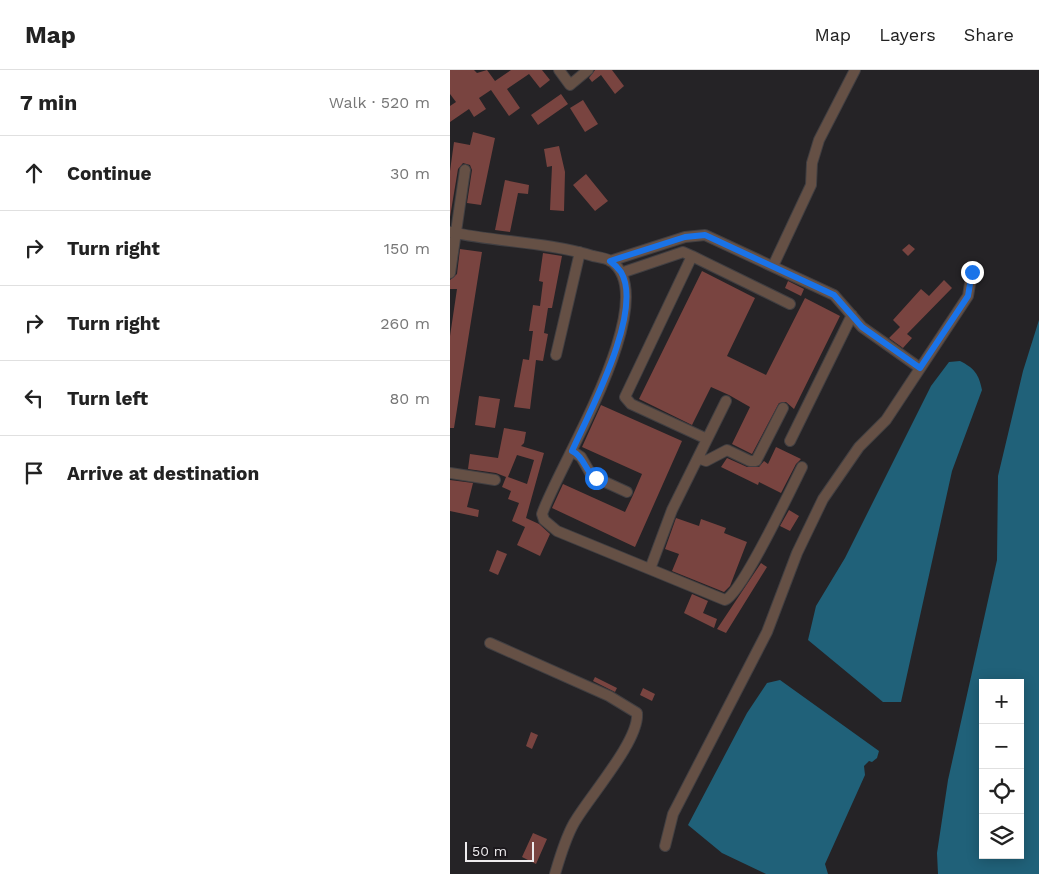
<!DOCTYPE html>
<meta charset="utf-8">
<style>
:root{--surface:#fff;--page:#f2f2f2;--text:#222;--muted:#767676;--line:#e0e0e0}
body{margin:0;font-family:"Work Sans",sans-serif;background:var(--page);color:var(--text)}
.controls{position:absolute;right:15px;bottom:15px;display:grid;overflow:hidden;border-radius:0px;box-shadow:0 2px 12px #0003}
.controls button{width:45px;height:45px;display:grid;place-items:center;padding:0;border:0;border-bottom:1px solid var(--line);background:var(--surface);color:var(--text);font:25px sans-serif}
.scale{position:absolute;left:15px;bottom:12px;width:69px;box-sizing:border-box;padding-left:5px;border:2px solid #eeecee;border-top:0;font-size:14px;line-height:18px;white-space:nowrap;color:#eeecee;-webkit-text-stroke:4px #1c191d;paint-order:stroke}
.stop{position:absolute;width:15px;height:15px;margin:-11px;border:4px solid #1a73e8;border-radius:50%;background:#fff}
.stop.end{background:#1a73e8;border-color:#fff;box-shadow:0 1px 5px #0008}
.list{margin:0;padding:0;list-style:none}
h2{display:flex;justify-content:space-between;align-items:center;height:65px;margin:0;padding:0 20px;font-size:21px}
h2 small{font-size:16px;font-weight:400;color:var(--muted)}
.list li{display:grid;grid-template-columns:32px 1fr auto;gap:15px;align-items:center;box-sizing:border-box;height:75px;padding:0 20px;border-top:1px solid var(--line)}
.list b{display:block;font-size:19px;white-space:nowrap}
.list em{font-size:16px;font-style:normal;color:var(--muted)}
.icon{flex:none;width:28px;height:28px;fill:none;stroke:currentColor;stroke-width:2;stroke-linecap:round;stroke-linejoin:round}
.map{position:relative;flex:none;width:589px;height:804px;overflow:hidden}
header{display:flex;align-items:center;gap:30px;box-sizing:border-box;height:70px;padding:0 25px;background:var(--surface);border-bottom:1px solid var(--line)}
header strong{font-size:24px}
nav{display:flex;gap:28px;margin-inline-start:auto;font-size:18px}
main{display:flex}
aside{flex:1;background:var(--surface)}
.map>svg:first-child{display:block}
.water{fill:#206179;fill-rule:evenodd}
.building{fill:#794440;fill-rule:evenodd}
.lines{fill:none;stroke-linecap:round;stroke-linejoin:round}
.minor-casing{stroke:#413f42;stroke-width:12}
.minor{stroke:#655045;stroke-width:10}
.route{stroke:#1a73e8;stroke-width:6}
</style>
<header>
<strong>Map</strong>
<nav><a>Map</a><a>Layers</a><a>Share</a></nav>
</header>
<main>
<aside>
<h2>7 min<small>Walk · 520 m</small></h2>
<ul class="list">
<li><svg class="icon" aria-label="ahead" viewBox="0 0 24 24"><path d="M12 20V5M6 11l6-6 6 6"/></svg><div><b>Continue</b></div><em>30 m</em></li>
<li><svg class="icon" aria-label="right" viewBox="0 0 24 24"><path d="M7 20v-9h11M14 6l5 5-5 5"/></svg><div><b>Turn right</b></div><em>150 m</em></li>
<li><svg class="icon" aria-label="right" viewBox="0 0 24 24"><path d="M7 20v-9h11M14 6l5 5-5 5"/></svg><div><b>Turn right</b></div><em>260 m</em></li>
<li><svg class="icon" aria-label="left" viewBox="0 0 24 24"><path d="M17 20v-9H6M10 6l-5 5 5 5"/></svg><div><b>Turn left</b></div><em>80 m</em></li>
<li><svg class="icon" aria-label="arrive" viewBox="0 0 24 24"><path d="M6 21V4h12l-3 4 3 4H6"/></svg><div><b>Arrive at destination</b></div></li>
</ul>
</aside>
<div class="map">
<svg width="589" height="804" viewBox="0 0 589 804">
<rect width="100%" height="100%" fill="#252326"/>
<path class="water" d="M589,250v554h-101l-1,-21 11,-73 49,-220 1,-84 25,-105zM533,613h37v172h-37z
M510,291c14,7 19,13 22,29l-30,81 -51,231h-18l-75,-62 8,-34 29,-48 86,-172 18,-24z
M330,610l99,71 -2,7 -5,4 -3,-1 -5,5 1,9 -40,89 3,10h-62l-44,-21 -34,-28 59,-112 20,-30z"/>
<path class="building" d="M0,0h24l3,3 10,-3 8,11 16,-11h31l8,10 -10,8 -11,-14 -22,15 13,19 -11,8 -18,-26 -12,8 7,11 -12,8 -5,-8 -19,13v-16l6,-4 -6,-8z
M145,0h17l12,16 -9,8 -14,-19 -9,7 -3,-4z
M111,24l7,10 -30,21 -7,-10z
M133,30l15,24 -13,8 -15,-24z
M23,62l22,6 -14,67 -14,-2 5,-33 -2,-5 -7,-2 -5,6 -8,48v-46l4,-29 16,3z
M109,76l6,26 -1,39 -14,-1 2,-44 -5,1 -3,-18z
M136,104l22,27 -13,10 -22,-26z
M55,110l24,5 -1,9 -10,-1 -8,39 -15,-2z
M459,174l6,5 -7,7 -6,-6z
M10,179l22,3 -28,176h-4v-92l7,-47h-7v-9l7,-6z
M93,183l19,3 -10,52h-4l-4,25 4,1 -5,27 -7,-1 -6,49 -16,-2 9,-48 6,1 4,-29h-4l4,-26 7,1 3,-24 -4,-1z
M252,201l53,27 -28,58 39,19 39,-77 35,18 -46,93 -8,-7 -7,1 -27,51 -20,-10 18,-37 -21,-12 -18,-8 -19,38 -53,-26z
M494,210l8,8 -45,46 5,4 -9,10 -14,-10 11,-11 -7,-7 28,-31 8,7z
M338,211l16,8 -3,7 -16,-8z
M29,326l21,3 -5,29 -20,-3z
M151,335l81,36 -47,106 -83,-39 11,-24 62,28 8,-17 9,-21 -60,-27z
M54,358l22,4 -2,11 -3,3 23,7 -18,65 13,6 11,10 -10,22 -23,-11 8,-18 -13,-6 7,-18 -11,-4 3,-8 -9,-4 4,-10 -10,-4 -28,-4 2,-15 28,4zM67,385l17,5 -7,24 -19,-7z
M326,377l25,12 -5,5 -15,29 -22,-11 -1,3 -37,-18 6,-9 20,9h12l5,-6 4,3z
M0,410l23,3 -6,24 12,3 -1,7 -28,-6z
M339,440l10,6 -9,15 -10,-5z
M226,448l23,8 2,-7 25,9 -2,5 23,9 -17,44 -6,6 -52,-21 7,-17 -14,-5z
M47,480l10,4 -9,21 -9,-4z
M311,493l6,4 -41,66 -9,-4z
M242,524l16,7 -5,12 14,6 -3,9 -30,-15z
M145,607l22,11 -2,4 -22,-11z
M193,618l12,6 -3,7 -12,-6z
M81,662l7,3 -6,14 -6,-3z
M83,763l14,6 -11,25 -14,-7z"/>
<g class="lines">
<g class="minor-casing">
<path id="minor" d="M109,0l11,15 18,-15
M0,162c47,10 97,10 143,24 5,1 13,2 18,5 54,38 -54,207 -69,253l2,6 13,11 168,69c17,-7 66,-111 77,-133
M242,186l98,48
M160,191l75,-24 20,-2 129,60 28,32 58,41
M323,196l38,-81 1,-22 7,-23 36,-70
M0,203l15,-103
M171,203l62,-21 9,4 -67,141 6,7 76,35
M106,285l24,-103
M340,371l62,-126
M122,381l9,6 11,19 35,16
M248,388l8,3 21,-11 23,11h6l27,-53
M0,403l45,7
M200,499l22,-59 54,-109
M40,573l119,53 28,17c3,27 -49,85 -63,110 -9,16 -14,34 -19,51
M215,776l8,-32 94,-182 30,-79 26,-54 36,-52 27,-27 82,-124 4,-24"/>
</g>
<use href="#minor" class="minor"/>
</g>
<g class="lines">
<path class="route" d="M146,408c-12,-7 -11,-21 -24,-27 17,-38 72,-140 49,-179 -3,-4 -7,-8 -11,-11l75,-24 20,-2 129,60 28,32 58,41 48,-72 4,-24"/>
</g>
</svg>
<div class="controls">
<button>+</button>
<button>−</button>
<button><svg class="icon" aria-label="locate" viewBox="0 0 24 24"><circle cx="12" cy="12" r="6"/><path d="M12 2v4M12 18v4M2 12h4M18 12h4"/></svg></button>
<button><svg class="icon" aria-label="layers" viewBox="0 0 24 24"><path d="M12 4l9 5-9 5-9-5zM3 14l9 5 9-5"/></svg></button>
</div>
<div class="scale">50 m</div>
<div class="stop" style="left:146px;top:408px"></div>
<div class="stop end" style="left:522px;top:202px"></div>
</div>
</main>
